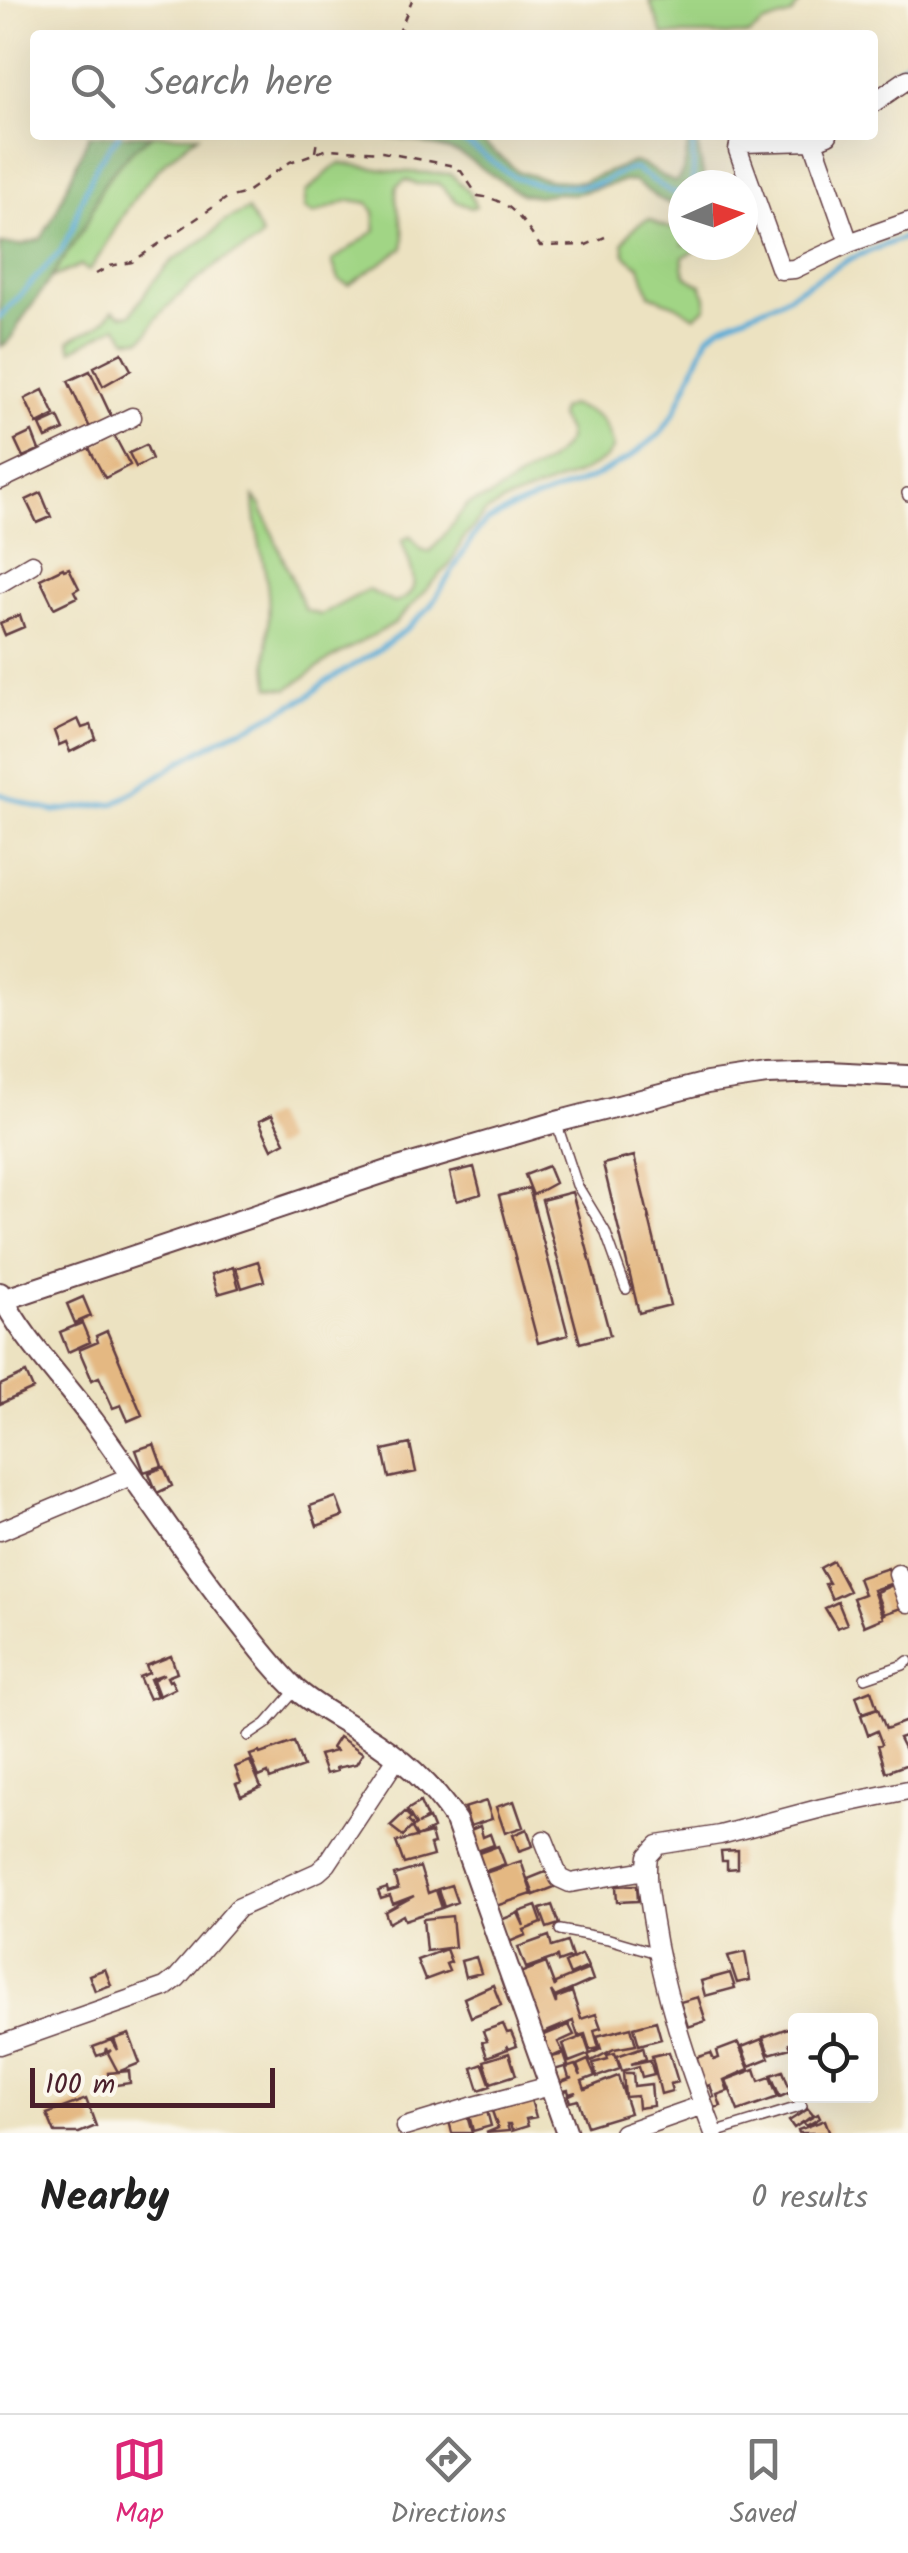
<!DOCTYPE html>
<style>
:root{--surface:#fff;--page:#f2f2f2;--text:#222;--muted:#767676;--line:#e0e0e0;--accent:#db2777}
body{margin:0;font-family:Kalam,sans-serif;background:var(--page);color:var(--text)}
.controls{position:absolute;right:30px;bottom:30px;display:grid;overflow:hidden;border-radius:10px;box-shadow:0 10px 40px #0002}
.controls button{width:90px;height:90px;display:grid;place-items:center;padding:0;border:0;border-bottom:2px solid var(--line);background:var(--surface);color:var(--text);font:50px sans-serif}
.compass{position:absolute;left:668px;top:170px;width:90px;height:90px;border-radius:50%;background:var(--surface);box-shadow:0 10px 40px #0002;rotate:87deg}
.scale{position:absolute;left:30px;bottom:25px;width:245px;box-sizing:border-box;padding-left:10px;border:5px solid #4a1f2b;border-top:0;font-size:28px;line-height:35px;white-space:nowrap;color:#4a1f2b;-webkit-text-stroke:8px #fbf7ec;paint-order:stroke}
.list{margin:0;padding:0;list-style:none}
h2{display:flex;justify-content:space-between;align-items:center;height:130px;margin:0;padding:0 40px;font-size:42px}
h2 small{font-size:32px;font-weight:400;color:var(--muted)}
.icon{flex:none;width:55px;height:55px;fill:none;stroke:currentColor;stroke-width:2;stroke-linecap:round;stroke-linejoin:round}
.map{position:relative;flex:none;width:908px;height:2133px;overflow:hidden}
.search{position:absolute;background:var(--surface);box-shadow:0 10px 40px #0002;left:30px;right:30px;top:30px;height:110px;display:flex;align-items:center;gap:25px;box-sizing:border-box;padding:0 35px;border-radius:10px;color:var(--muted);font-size:38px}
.sheet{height:280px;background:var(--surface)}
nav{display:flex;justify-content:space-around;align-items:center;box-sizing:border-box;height:140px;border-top:2px solid var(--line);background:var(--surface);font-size:28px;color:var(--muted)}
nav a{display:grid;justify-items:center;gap:5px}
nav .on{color:var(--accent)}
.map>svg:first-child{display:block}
.green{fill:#a1d585;stroke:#767a58;stroke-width:2.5}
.forest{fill:#80b672;stroke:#656a4e;stroke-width:2.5}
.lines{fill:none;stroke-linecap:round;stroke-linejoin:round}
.stream{stroke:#5bacd6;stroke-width:5}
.building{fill:#e4b882}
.service-casing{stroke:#623c42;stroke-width:12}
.minor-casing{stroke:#623c42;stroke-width:21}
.tertiary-casing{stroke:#623c42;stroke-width:24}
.path{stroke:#623c42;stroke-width:2.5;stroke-dasharray:8 8;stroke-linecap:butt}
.service{stroke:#fff;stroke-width:9}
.minor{stroke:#fff;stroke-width:18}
.tertiary{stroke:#fff;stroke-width:20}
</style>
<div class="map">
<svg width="908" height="2133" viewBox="0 0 908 2133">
<rect width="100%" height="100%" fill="#fbf7ec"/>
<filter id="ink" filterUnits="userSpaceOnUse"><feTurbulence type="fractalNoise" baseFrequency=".01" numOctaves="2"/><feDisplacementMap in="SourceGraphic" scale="20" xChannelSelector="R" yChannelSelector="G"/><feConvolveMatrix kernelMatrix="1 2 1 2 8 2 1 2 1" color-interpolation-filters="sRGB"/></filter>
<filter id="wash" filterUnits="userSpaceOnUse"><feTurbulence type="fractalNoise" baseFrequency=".0048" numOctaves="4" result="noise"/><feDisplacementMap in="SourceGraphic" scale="40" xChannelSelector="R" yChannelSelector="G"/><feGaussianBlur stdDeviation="2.25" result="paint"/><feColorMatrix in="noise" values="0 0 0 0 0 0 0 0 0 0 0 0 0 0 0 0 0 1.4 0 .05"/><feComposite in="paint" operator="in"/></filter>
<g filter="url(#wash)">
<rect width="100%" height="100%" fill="#ece2c1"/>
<path class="green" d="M649,0h153l-11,15 -28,9 -14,11h-86z
M152,135h46c-31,22 -56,49 -76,82 -8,13 -25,46 -34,54l-7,-6 -30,13 36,-55 14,-34 17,-24 15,-16z
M341,163l51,8 59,3 17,17 8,15 -4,2 -15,-6 -18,-18h-23l-10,-4 -9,6c-5,23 11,39 6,62l-54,37 -10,-5 -7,-19 44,-31 -2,-18 -6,-9 -18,-3 -37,14 -9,-6 2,-16 30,-27z
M248,210l14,26 -6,7 -36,19 -35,28 -20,19 -10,11 -6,12 -8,7h-14l-10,-13 -45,24 -3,-9c19,-14 26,-6 44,-31l9,5 9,-1 21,-31 20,-22 36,-24 16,-15z
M650,219l10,6 23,7v13h16l-2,5 -14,7c-1,16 3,22 18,28l5,12v10l-11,10 -19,-12 -26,-10 -10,-28 -15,-12 -2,-12c8,-12 13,-20 27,-24z
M570,405c30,9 35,14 43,43l-8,11 -25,14 -78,30 -17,10 -23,28 -11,22 -56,60 -63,35 -44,31 -18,-2c-7,-31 1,-63 -2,-95 -3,-32 -14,-62 -14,-95l6,7 45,106 15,5 48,-25 26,13c34,-10 15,-37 8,-62l8,-5 11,13 8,3 10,-10 28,-37 24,-9 37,-23 17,-9 15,-13 8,-11 -1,-9 -8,-14 2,-8z"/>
<path class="forest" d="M89,135h63c-21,15 -40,33 -52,56 -6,12 -9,25 -16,36 -20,31 -39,61 -61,91 -9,12 -9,22 -23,29v-103l21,1 20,-6 13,-23z
M370,135h108l4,7 37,30 30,8 33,2 51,-20c15,2 27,15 42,20 13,-12 11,-30 14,-47h9l-2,3 9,45 -1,2h-21v19h-12l-12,-5 -24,-17 -11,-1 -50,13 -18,-1 -19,3 -16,-2 -62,-41 -48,-13z"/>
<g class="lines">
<path class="stream" d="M873,86l35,-26
M438,135c35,1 59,39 90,47 19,5 52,7 71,1 13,-5 21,-13 36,-14l36,23 12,2
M691,185c6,-16 -1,-33 3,-50
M0,317l61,-66 12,-23 7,-25 18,-41 21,-27
M0,794l36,13 18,4 62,-8 67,-43 47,-26 23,-9 56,-29 15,-13 53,-32 31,-23 22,-21 47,-76 9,-9 27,-14 79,-30 37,-20 31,-24 15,-22 33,-76 12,-10 59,-25 73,-43 56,-22"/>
</g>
<g id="blocks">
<path class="building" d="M122,353l9,17 -28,16 -9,-19z
M90,371l23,49 -22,10 -23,-49z
M43,390l12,25 -18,9 -12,-25z
M58,417l6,13 -18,8 -6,-13z
M32,432l7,18 -16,7 -8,-17z
M114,435l16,30 -25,13 -16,-30z
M146,445l6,14 -16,8 -7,-14z
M41,493l10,24 -14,6 -11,-23z
M63,568l1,2 5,-2 10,20 -5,3 3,6 -23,11 -14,-29z
M20,615l4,12 -19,8 -5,-12z
M78,719l4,9 9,-3 5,14 -26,13 -4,-10 -7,3 -5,-14z
M272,1115l13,27 -13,7 -13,-28z
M634,1156l36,149 -31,8 -36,-149z
M548,1166l7,17 -22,12 -8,-20z
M474,1167l7,27 -24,7 -7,-28z
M529,1188l39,147 -30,8 -39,-147z
M572,1192l38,143 -30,8 -38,-143z
M258,1261l6,20 -22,7 -6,-20z
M233,1267l6,21 -21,6 -6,-20z
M83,1297l8,19 -16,7 -8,-19z
M82,1323l8,19 -22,10 -8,-20z
M107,1331l35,84 -14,6 -7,-16 -8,3 -14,-31 -7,3 -13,-30 19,-8 -2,-6z
M26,1373l7,16 -33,15v-19z
M154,1444l8,22 -18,6 -8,-22z
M410,1444l6,28 -27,6 -6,-28z
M164,1467l8,19 -15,7 -8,-20z
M336,1497l7,19 -26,10 -7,-20z
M833,1561l16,30 -17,8 -7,-15 4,-1 -9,-15z
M888,1568l5,15 -20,7 10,28 -19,8 -11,-28 11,-4 -6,-16z
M895,1584l9,23 -20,7 -8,-22z
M838,1602l9,22 -10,4 -12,-20z
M171,1656l6,17 -10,4 2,4 2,-1 4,8 -16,8 -6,-16 11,-6 -14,5 7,17 -8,3 -10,-22 10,-4 -3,-7z
M871,1690l6,18 -15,5 -6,-17z
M878,1709l8,20 21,-8 1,3v11l-9,3 9,18v8l-22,8 -8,-27 4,-1 -5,-13 -9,4 -7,-20z
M339,1737l24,16 -7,11 -20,4 1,3 -11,3 -7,-19 17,-4 -4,-3z
M294,1742l9,25 -33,12 -2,-6 -9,4 -9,-22 9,-3 1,2z
M250,1761l11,26 -20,9 -5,-12 5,-2 -6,-15z
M486,1801l6,18 -22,7 -6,-18z
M514,1801l9,26 -18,6 -9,-26z
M420,1802l7,16 -9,6 11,-5 4,10 -16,8 -5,-9 4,-3 -9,-15z
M405,1812l6,6 -3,3 5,5 -10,10 -13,-10z
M480,1826l3,11 7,-3 4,11 -17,6 -9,-20z
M527,1829l6,17 -14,5 -6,-16z
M431,1833l3,11 -4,1 3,11 -29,8 -8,-22z
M498,1846l7,18 -22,8 -7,-18z
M738,1850v18l-11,1v-8h-5l-1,-10z
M521,1861l11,33 -36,12 -11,-33z
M420,1867l8,26 8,-3 6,18 -37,12 -2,-5 -14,8 -4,-11 29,-16 -21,8 -3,-8 -9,3 -3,-8 9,-3 1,4 10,-3 -4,-14z
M553,1869l4,17 -23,9 -6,-16z
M451,1885l6,17 -13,5 -6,-18z
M637,1885l1,16 -21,1 -1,-16z
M552,1905l7,19 -12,4 -7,-19z
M536,1906l6,17 -18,7 2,5 -17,7 -8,-22 17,-7 6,13 -5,-14z
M452,1916l3,31 -29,4 -3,-32z
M549,1936l3,11 15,-5 5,15 -14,5 -1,-5 -31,11 -8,-21z
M446,1949l5,13 -5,2 3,7 -24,9 -8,-20z
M745,1952l5,28 -13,3 -9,-27z
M582,1954l6,13 -18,8 -5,-12z
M476,1957l5,16 -16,4 -4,-16z
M546,1963l9,24v-4l34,-14 4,11 -38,17 -4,-6 5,13v-6l16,-6 9,27 15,-5 5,14 -7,2 5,18 -9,2 -5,-16 -7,2 -5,-15 -36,15 -25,-60z
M105,1969l6,16 -16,6 -6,-16z
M730,1973l5,15 -30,8 -4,-15z
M493,1985l8,20 -30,12 -7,-19z
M698,1997l8,24 -18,6 -8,-25z
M656,2021l5,18 -22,6 -5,-18z
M503,2024l4,9 4,-1 6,14 -8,3 -2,-4 1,4 -21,8 -5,-15 5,-1 -4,-10z
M569,2025l5,10 -16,7 5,10 -11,5 12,-3 4,12 -17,5 -14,-33z
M796,2025v16l-7,2 2,5 -22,6 -6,-17z
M631,2027l5,18 -22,4 -23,12 -3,-6 13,-6 -4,-13z
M129,2034l11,29 -22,9 -10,-19 3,-3 -4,2 -1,-4 -1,5 -8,3 -4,-9 19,-7 6,10 -4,-11z
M584,2036l6,18 -21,8 -6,-18z
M762,2039l7,19 -20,8 -7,-19z
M738,2043l11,26 -25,11 4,11 -11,4 4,11 -13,4 -3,-11 9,-2 -4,-12 -8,3 -10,-29 19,-6 3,7 5,-2 -2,-7z
M643,2047l3,12 -15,5 19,-4 4,14 -12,3 -3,-11 -17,5 -5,-15z
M669,2052l9,30 -8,2 2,7 -11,3 -9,-38z
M509,2053l7,22 -25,8 -7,-22z
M615,2053l5,16 -23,8 -4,-14 15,-4 -1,-4z
M588,2060l7,16 -13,5 3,8 33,-13 12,37 -43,13 -9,-26 -8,2 -2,-6 8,-4 -7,2 -1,-4 -9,2 -3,-8 16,-6h-3l-3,-10 9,-3 6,11 -4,-11z
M483,2064l8,22 -12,4 -7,-22z
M755,2069l4,12 11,-4 8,20 -40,14 -12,-31z
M129,2071l1,12 -21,3 -1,-13z
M783,2071l8,21 -11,5 -9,-22z
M623,2073h10l1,13 17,-2 2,22 -15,2 -1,-12 -12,1z
M86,2099l10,27 -17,7h-24l-8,-19z
M531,2100l5,17 -10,2 2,7 -16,5 -2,-7h-3l2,7 -23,2 12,-5 -6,-17z
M808,2109l5,6 -9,7 14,-8 2,4 -14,8 -3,-4 -9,6 -5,-7z
M487,2111l4,15 -18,5 -4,-16z
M467,2116l5,17h-20l-3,-12z
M825,2120l5,13h-31l-1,-3z"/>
</g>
</g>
<g filter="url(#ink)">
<use href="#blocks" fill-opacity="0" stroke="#623c42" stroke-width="2.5"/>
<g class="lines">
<g class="service-casing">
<path id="service" d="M907,493l1,3
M556,1122l21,63 28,46 21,58
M865,1678l38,-13 5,-4
M248,1736l18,-12 29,-33
M560,1930l49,9 48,14
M714,2133l88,-27"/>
</g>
<g class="minor-casing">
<path id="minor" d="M873,103l35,-24
M828,135l-15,6 -69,2 -5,2 -1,5 43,120 13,-1 55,-26 59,-21
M813,141l36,102
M0,480l132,-63
M0,583l32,-19
M0,1531l131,-55
M898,1574l10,29
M544,1840l15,38 11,5 76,-13
M0,2045l165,-58 12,-9 61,-70 80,-36 9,-8 70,-106
M405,2127l66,-20 79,-21
M623,2133l80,-28
M714,2133c-27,-70 -51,-142 -62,-216 -3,-21 -7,-40 -4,-61l10,-11 62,-10 102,-27 86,-18"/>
</g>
<g class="tertiary-casing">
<path id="tertiary" d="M0,1293c21,44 65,89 95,130 46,64 89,130 138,192 21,26 41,54 65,76 20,17 43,28 64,42 39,24 69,50 94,88l111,312
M3,1300l388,-130 165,-48 151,-39 60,-9 60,-2 81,4"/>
</g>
<path class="path" d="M398,35l14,-35
M315,152l3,-17
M96,274l14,-8 22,-4 95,-64 17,-4 46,-32 38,-13 54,3 72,14 7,5 17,25c35,4 43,24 62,50l46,-1 19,-8"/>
<use href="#service" class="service"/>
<use href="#minor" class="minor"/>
<use href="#tertiary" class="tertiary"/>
</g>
</g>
</svg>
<div class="controls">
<button><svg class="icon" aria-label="locate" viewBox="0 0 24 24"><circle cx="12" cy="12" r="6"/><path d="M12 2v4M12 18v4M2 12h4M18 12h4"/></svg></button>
</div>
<svg class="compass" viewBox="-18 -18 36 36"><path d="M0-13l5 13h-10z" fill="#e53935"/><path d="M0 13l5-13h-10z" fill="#767676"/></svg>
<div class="scale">100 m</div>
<div class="search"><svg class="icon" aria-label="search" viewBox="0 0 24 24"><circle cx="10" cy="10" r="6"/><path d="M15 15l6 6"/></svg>Search here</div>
</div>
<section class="sheet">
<h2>Nearby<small>0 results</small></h2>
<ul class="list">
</ul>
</section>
<nav>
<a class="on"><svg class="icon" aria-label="map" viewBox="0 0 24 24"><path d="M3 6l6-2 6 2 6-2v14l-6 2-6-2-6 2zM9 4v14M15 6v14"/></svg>Map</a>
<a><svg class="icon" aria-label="directions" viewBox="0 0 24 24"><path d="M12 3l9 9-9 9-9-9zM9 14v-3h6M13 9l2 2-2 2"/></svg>Directions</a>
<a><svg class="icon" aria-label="saved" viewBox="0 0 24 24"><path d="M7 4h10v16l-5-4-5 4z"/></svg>Saved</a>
</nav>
